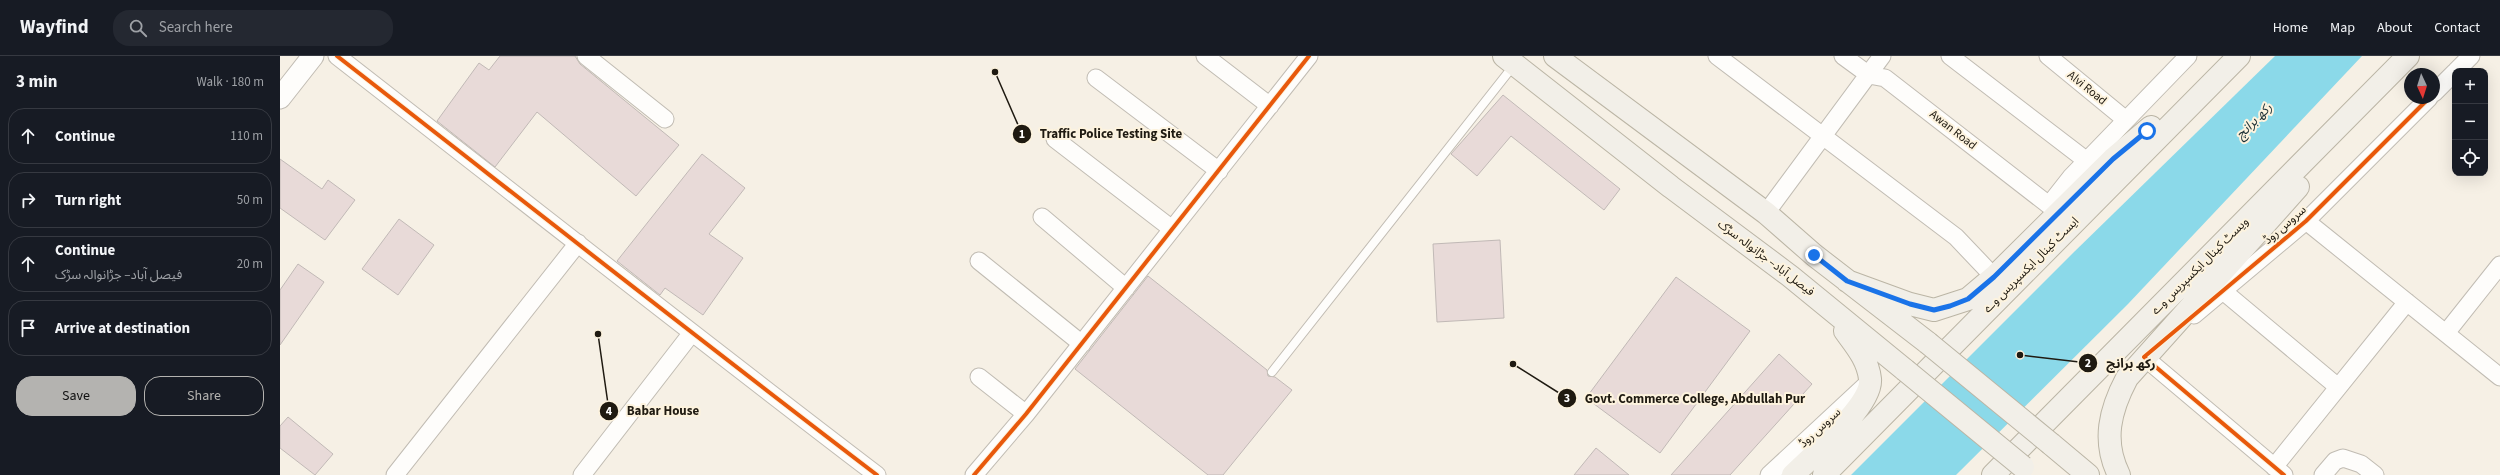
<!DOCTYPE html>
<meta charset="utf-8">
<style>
:root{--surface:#171b24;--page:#242831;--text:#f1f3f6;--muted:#9ea1a6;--line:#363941;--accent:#b4b3b0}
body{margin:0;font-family:"Source Sans 3","Noto Sans Arabic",sans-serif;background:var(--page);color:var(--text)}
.controls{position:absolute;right:12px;top:12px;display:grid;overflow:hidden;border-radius:8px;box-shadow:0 4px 16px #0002}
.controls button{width:36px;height:36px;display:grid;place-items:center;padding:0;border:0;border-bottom:1px solid var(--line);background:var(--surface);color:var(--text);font:20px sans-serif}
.compass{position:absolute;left:2124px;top:12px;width:36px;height:36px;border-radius:50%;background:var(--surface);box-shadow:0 4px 16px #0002;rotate:176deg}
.stop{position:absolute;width:12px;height:12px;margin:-9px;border:3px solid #1a73e8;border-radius:50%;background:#fff}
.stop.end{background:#1a73e8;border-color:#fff;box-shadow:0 1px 4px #0008}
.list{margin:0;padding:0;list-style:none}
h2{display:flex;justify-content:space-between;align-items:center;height:52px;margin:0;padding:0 16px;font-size:17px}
h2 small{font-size:13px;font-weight:400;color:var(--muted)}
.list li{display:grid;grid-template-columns:26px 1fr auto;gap:12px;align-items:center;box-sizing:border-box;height:56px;margin:0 8px 8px;padding:0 8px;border:1px solid var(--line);border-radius:16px}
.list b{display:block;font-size:15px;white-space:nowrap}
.list p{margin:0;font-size:13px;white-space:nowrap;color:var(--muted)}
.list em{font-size:13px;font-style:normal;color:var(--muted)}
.actions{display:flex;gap:8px;padding:12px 16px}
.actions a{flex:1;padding:9px 0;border:1px solid var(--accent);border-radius:16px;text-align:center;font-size:14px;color:var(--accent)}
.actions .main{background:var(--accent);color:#111}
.icon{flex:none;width:22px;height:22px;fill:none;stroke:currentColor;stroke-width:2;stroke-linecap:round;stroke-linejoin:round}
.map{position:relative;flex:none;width:2220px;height:419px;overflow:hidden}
header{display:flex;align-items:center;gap:24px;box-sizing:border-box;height:56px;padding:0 20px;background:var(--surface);border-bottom:1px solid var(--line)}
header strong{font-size:19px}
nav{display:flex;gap:22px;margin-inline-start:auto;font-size:14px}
.search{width:280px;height:36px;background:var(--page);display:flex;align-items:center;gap:10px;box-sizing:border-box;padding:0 14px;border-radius:16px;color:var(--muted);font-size:15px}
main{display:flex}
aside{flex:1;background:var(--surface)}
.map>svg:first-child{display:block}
.water{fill:#8bd9e9}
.building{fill:#e8dad8;stroke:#c1b9b6}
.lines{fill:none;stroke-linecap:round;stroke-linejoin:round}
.service-casing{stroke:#c1bcb3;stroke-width:10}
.minor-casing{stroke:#c1bcb3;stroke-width:19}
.tertiary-casing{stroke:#c1bcb3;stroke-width:23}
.primary-casing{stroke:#bbb5a5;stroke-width:24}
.service{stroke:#fefdfb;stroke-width:8}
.minor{stroke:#fefdfb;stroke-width:17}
.tertiary{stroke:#fefdfb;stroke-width:21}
.primary{stroke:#f2efe8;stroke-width:22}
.primary-bridge-casing{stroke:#bbb5a5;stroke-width:24;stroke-linecap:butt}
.primary-bridge{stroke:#f2efe8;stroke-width:22}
.cycleway-casing{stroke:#fdf3de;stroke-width:6}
.cycleway{stroke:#e8590c;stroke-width:4}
.route{stroke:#1a73e8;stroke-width:5}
.labels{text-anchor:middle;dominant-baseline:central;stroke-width:4;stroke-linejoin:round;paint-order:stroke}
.street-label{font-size:12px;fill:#1f1a11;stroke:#fdf3de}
.water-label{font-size:13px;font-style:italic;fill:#192d33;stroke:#fdf3de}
.leader{fill:none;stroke:#1f1a11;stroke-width:1.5}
.callout-dot{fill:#1f1a11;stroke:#fdf3de;stroke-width:1.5}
.mark-label{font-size:12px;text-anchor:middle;font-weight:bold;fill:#fff}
.callout-label{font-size:13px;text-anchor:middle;font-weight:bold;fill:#1f1a11;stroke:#fdf3de;stroke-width:4;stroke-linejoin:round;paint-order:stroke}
</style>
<header>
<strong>Wayfind</strong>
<div class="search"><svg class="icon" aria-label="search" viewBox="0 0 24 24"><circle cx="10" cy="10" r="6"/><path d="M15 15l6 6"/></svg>Search here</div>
<nav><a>Home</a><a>Map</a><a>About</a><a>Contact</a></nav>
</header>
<main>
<aside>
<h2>3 min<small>Walk · 180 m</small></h2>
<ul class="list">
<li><svg class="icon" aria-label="ahead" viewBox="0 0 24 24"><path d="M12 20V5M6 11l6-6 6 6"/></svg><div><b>Continue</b></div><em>110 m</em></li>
<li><svg class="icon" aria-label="right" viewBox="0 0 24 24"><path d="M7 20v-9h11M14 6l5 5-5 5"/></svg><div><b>Turn right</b></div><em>50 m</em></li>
<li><svg class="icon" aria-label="ahead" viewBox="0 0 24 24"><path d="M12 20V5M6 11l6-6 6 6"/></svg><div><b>Continue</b><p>فیصل آباد– جڑانوالہ سڑک</p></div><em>20 m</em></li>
<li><svg class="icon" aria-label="arrive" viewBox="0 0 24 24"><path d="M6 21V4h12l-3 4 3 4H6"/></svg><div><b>Arrive at destination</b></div></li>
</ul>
<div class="actions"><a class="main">Save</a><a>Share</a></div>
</aside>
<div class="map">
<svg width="2220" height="419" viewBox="0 0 2220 419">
<rect width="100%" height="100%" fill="#f6f0e5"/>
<path class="water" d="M1995,0h87l-234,248 -172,171h-105l222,-222z"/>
<path class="building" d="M220,0h75l5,8 99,81 -43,51 -99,-84 -42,55 -58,-46 42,-58 10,7z
M1223,39l117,94 -16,21 -93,-74 -34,40 -26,-22z
M422,98l43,34 -36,46 34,24 -40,57 -38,-27 -5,7 -43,-34z
M0,103l42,30 6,-9 27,20 -30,40 -45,-32z
M119,163l35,26 -36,50 -36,-26z
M1220,184l4,78 -67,4 -4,-78z
M18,208l26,18 -44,63v-55z
M868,220l119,94 1,6 7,1 17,13 -69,85h-15l-133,-106z
M1396,221l74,54 -90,122 -74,-55z
M1499,298l33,30 -82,91h-59z
M8,361l45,37 -18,21 -35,-27v-22z
M1316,392l33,27h-55z"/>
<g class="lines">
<g class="service-casing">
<path id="service" d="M992,316l242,-307"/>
</g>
<g class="minor-casing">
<path id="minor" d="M57,0c180,140 359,281 540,419
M306,0l79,63
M925,0l65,50
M1437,0l239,181 38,40
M1563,0l26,19 16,3 174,135
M1670,0l137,105
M1768,0l78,64
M2176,15l15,-15
M816,22l123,93
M2154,37l21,-21
M775,83l117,90
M1769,149l22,-28 117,-121
M1486,157l116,-157
M762,161l84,71
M2026,165l194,156
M699,205l103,83
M1943,235l115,96
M1914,259l112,-94 123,-123
M2166,277l54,-68
M1871,295l-7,6 140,118
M699,321l47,37
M1994,411l133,-165
M115,419l183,-232
M302,419l109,-141
M694,419l52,-61 283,-358
M1489,419l98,-91
M2043,419l12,-14 8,-3 18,6 14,11"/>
</g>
<g class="tertiary-casing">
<path id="tertiary" d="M0,42l33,-42"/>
</g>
<g class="primary-casing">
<path id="primary" d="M1224,0l167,131 119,89 115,94
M1275,0l211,157 48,42 114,88
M1567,225l63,23 24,6 34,-11 26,-22 119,-118 38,-32
M1771,388l37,31
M1513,419c18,-18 80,-70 77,-96 -2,-19 -14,-33 -25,-48
M1544,419l415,-419
M1713,419l415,-419
M1839,419c-17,-34 -9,-65 8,-97l171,-191"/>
</g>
<use href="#service" class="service"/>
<use href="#minor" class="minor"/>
<use href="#tertiary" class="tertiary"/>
<use href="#primary" class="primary"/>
<g class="primary-bridge-casing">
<path id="primary-bridge" d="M1648,287l123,101
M1625,314l118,97"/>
</g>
<use href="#primary-bridge" class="primary-bridge"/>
<g class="cycleway-casing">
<path id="cycleway" d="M57,0c180,140 359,281 540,419
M694,419l52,-61 283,-358
M2004,419l-140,-118 162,-136 123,-123"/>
</g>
<use href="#cycleway" class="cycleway"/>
</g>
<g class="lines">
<path class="route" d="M1534,199l33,26 63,23 24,6 16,-4 18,-7 26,-22 119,-118 34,-28"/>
</g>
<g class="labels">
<g class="street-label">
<text transform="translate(1807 32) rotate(39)">Alvi Road</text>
<text transform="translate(1673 74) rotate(38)">Awan Road</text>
<text transform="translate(2005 169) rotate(-41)">سروس روڈ</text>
<text transform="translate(1486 202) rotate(37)">فیصل آباد– جڑانوالہ سڑک</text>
<text transform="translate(1751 209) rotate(-45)">ایسٹ کینال ایکسپریس وے</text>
<text transform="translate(1920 210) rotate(-45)">ویسٹ کینال ایکسپریس وے</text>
<text transform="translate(1540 372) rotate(-43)">سروس روڈ</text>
</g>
<g class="water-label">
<text transform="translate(1974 65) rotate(-45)">رکھ برانچ</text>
</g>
</g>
<path class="leader" d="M715 16L742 78M1740 299L1808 307M1233 308L1287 342M318 278L329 355"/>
<g class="callout-dot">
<circle cx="715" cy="16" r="4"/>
<circle cx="1740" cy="299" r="4"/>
<circle cx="1233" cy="308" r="4"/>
<circle cx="318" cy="278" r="4"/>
<circle cx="742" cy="78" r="10"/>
<circle cx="1808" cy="307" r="10"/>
<circle cx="1287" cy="342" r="10"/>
<circle cx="329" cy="355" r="10"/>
</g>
<g class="mark-label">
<text x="742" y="82">1</text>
<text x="1808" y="311">2</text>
<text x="1287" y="346">3</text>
<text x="329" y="359">4</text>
</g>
<g class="callout-label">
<text x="831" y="82">Traffic Police Testing Site</text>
<text x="1851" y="312">رکھ برانچ</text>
<text x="1415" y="347">Govt. Commerce College, Abdullah Pur</text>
<text x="383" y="359">Babar House</text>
</g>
</svg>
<div class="controls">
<button>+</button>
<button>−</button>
<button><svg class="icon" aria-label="locate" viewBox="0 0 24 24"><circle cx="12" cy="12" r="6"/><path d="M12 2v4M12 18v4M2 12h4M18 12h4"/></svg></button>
</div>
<svg class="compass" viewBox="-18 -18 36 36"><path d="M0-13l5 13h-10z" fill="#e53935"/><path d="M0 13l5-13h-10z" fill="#9ea1a6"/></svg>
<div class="stop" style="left:1867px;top:75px"></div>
<div class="stop end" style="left:1534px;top:199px"></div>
</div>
</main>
